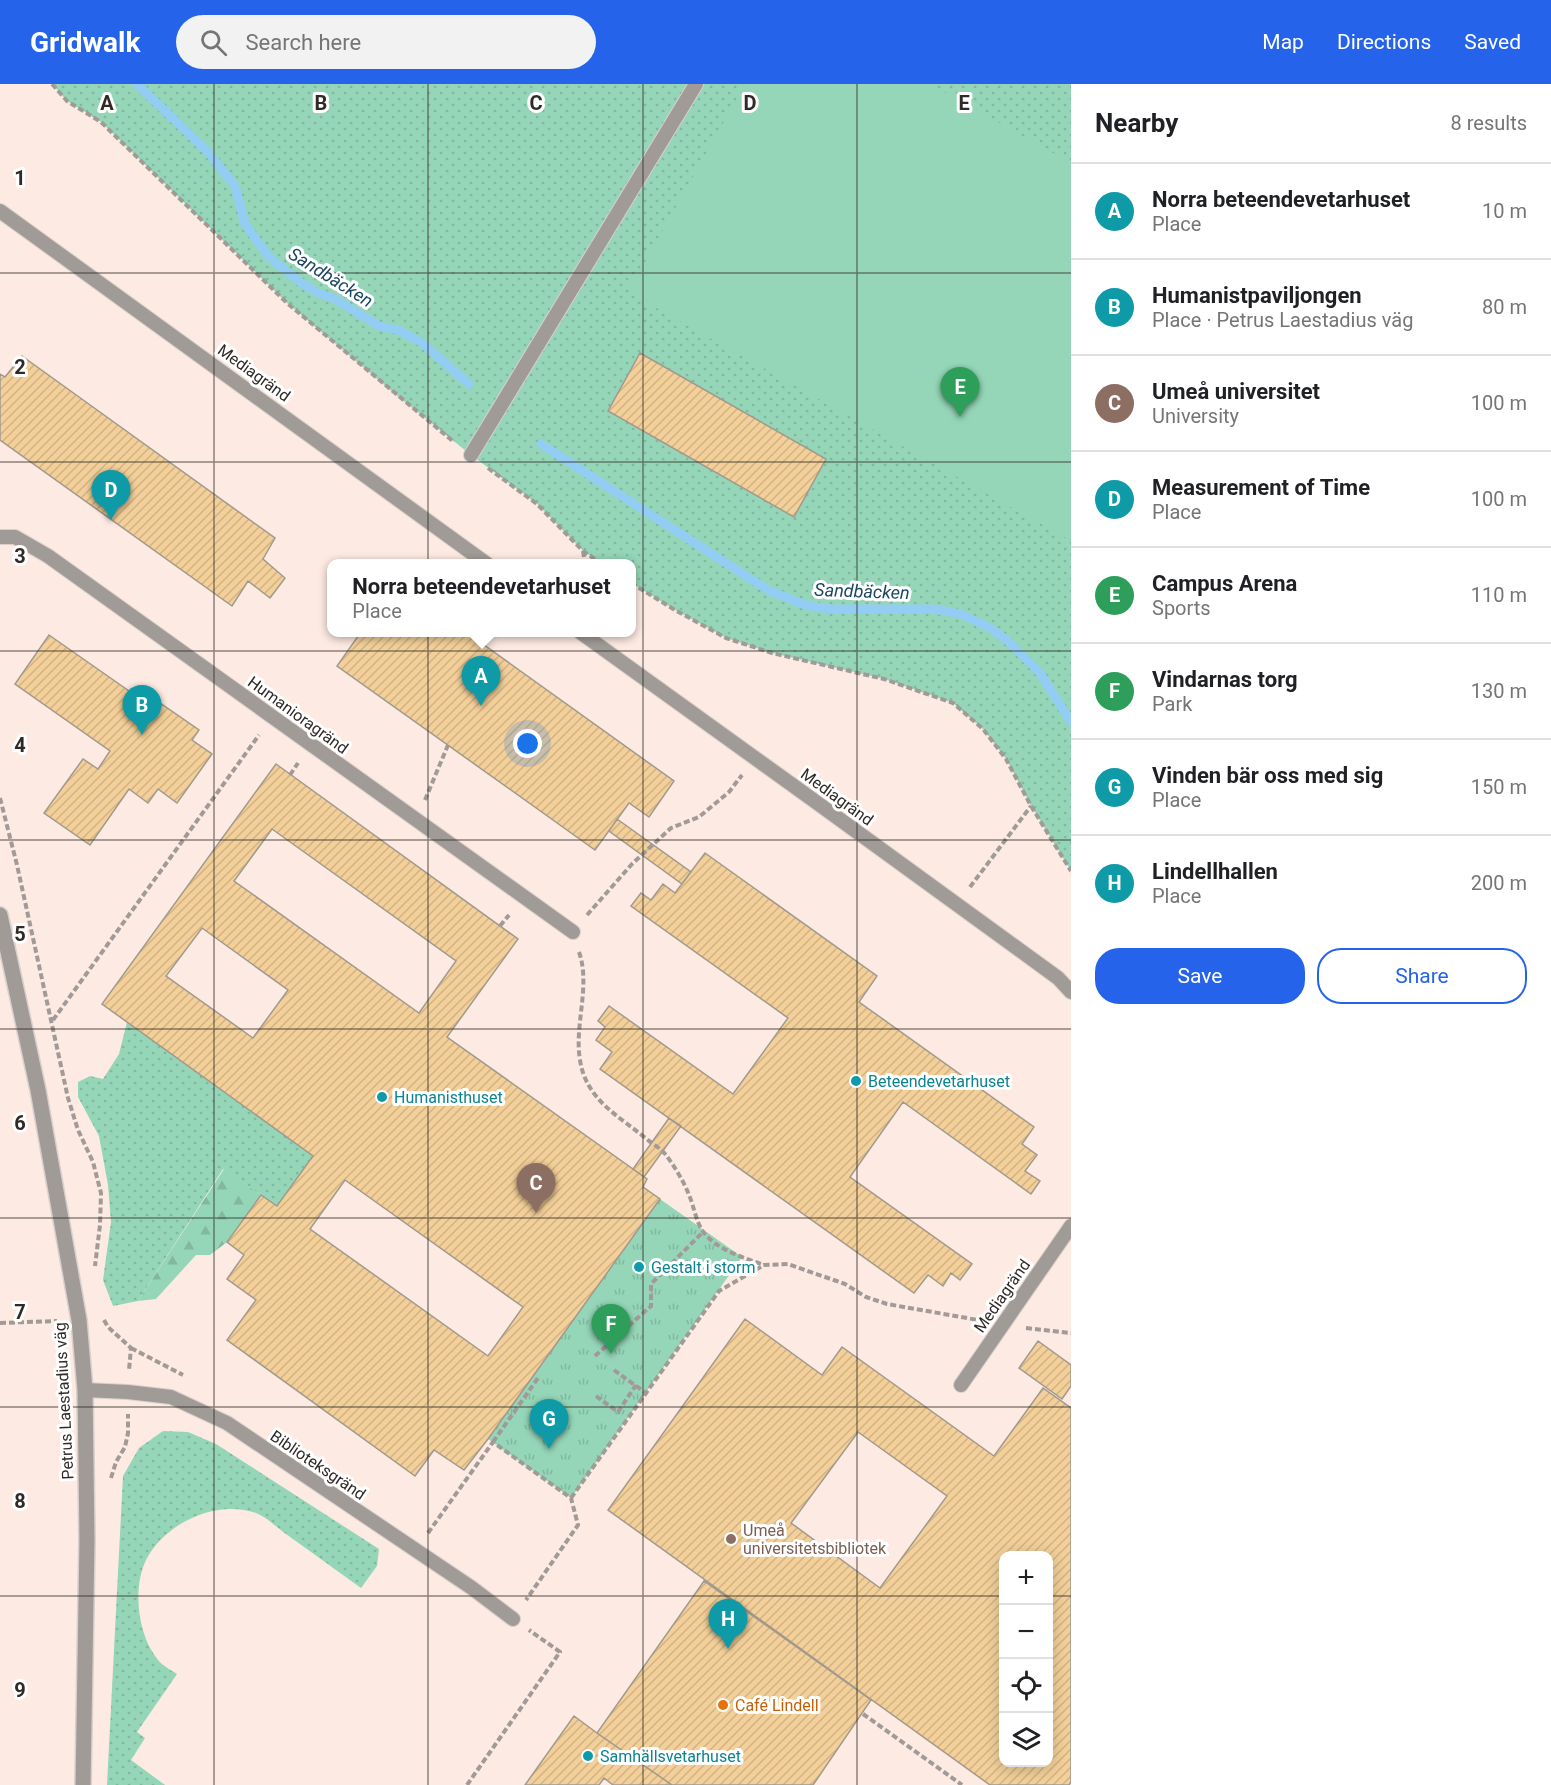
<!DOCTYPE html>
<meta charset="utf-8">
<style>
:root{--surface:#fff;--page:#f2f2f2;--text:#202124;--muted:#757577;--line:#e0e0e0;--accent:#2563eb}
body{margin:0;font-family:Roboto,sans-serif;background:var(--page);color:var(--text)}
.controls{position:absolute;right:18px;bottom:18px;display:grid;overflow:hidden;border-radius:12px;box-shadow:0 3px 15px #0003}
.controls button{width:54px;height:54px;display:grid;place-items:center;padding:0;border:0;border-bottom:2px solid var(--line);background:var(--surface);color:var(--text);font:30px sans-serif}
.you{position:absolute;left:528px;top:660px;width:21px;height:21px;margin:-15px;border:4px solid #fff;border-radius:50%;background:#1a73e8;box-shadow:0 0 0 9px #1a73e833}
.badge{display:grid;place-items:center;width:39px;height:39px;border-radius:50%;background:var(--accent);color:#fff;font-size:20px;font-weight:700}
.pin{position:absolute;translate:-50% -50px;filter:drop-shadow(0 2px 3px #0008)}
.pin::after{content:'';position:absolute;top:32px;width:21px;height:18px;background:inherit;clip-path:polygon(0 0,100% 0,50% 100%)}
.popup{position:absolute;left:327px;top:475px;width:309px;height:78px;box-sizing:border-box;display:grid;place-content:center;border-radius:12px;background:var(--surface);filter:drop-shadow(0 2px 4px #0005);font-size:20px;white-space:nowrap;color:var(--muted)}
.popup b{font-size:22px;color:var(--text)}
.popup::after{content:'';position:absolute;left:50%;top:100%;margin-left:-12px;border:12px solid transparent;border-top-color:var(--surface)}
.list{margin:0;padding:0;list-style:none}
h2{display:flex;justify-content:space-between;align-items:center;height:78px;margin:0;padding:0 24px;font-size:26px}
h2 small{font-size:20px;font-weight:400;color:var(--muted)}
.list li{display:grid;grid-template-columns:39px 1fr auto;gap:18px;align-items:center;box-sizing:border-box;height:96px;padding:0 24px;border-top:2px solid var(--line)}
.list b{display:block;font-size:22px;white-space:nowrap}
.list p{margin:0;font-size:20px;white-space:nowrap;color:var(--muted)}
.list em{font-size:20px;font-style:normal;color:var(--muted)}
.actions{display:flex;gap:12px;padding:18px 24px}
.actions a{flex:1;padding:14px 0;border:2px solid var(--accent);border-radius:24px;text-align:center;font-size:21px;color:var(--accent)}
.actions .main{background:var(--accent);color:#fff}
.icon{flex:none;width:33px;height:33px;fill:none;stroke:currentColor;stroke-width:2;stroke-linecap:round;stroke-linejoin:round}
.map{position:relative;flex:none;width:1071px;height:1701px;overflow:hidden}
header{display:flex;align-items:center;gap:36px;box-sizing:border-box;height:84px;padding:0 30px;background:var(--accent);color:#fff}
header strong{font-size:28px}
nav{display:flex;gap:33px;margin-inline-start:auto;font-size:21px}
.search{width:420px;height:54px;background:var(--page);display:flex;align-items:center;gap:15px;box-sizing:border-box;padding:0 21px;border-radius:33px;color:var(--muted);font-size:22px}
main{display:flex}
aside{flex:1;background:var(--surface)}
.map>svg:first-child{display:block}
.built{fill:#fdeae2;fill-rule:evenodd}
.grass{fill:url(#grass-dots)}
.forest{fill:url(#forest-firs)}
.park{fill:url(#park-tufts)}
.pitch{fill:#95d6b8}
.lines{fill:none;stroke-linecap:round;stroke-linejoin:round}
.stream{stroke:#93cdf3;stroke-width:9}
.building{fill:url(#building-hatch);stroke:#a1998d;stroke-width:1.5;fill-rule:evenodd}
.lane-casing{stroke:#d9d0cd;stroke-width:16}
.street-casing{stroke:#d9d0cd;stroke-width:18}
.path{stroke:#a19a97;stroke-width:4;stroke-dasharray:6 3;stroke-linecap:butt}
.lane{stroke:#a19b97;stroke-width:14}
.street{stroke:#a19b97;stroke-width:15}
.grid{fill:none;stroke:#2f2a27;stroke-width:1.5;stroke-opacity:0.55}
.culture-dot{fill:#0f9aa8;stroke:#fff;stroke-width:2}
.education-dot{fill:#8d6e63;stroke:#fff;stroke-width:2}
.food-dot{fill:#e8710a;stroke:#fff;stroke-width:2}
.labels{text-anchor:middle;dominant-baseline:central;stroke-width:6;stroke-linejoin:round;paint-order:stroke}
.street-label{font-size:16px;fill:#2f2a27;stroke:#fff}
.culture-label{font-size:16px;fill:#0d838f;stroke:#fff;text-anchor:start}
.education-label{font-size:16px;fill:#785e54;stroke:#fff;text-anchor:start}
.food-label{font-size:16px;fill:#c56008;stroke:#fff;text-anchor:start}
.water-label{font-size:18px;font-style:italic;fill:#1b4762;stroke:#fff}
.grid-label{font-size:20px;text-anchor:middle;font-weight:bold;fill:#2f2a27;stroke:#fff;stroke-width:6;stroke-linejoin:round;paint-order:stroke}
</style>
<header>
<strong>Gridwalk</strong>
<div class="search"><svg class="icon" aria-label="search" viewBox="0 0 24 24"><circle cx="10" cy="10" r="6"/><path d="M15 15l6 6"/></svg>Search here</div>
<nav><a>Map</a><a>Directions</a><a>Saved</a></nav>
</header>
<main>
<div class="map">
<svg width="1071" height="1701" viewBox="0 0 1071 1701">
<defs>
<pattern id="grass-dots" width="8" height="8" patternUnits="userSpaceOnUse" patternTransform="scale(1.5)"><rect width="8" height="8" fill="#95d6b8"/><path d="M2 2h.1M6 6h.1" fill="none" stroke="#81b89e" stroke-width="1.8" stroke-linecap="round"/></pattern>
<pattern id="forest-firs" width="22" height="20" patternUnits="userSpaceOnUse" patternTransform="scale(1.5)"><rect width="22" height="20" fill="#95d6b8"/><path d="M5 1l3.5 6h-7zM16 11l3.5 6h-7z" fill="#81b89e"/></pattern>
<pattern id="park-tufts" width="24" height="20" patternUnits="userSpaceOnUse" patternTransform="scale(1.5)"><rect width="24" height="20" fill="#95d6b8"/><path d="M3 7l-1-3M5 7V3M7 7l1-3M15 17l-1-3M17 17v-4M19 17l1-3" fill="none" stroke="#81b89e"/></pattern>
<pattern id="building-hatch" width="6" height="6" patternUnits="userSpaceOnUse" patternTransform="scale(1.5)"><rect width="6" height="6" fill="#f3d099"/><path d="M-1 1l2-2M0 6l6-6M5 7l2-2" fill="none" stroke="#d1b384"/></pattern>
</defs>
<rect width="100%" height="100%" fill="#fef5f1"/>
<path class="built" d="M0,0h52l15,17 34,21 186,181 184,152 66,49 46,47 19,12 -271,1v68h300v-49l44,27 51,28 46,15 112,26 69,24 30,26 23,30 25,47 40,65v914h-1071zM1004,1472h44v206h-44z"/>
<path class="grass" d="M52,0h1019v787l-40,-65 -25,-47 -23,-30 -30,-26 -69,-24 -112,-26 -46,-15 -51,-28 -44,-27v-19l-29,-1 -19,-12 -46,-47 -66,-49 -76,-61 -108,-91 -186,-181 -34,-21z
M127,938l186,134 -36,50 -54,-37 -85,132 -25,5 -10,-26 8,-58 -3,-37 -9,-49 -21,-39v-15l12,-6 13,3 16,-25z
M163,1347l25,1 28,12 163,105 -2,17 -16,22c-25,-18 -50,-36 -75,-54 -9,-6 -19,-17 -30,-21 -40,-14 -91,10 -110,47 -14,29 -8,76 12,100 5,6 13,10 19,14l-40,58 8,6 -14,22 34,25h-58l16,-309 16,-28z"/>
<path class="forest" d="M224,1085l37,26 -34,47 -17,13h-14l-40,44 -18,2z"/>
<path class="park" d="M660,1115l82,58 -171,241 -83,-59z"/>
<path class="pitch" d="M745,0h185l141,79v378l-443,-249z"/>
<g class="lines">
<path class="stream" d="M137,0l71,68 27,34 10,38 24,33 31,25 18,11 17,6 44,27 19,4 23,12 48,42
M541,360l227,146 37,15 24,4h104l28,5 31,15 17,13 31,31 31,49"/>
</g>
<path class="building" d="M640,269l186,106 -32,58 -186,-106z
M22,272l253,182 -12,21 22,19 -15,20 -22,-17 -16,25 -232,-166v-66l5,3z
M361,548h105l208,149 -25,36 -20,-14 -34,47 -258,-184z
M49,551l93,65 5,-6 52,36 -7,10 20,14 -35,49 -19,-14 -10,14 -19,-14 -39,56 -46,-32 39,-54 15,10 12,-18 -95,-67z
M276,680l242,175 -71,98 200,142 -4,8 17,12 -172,240 -24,31 -30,-20 -19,26 -188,-136 29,-40 -29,-21 17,-24 -17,-13 34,-47 16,11 36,-50 -211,-152zM272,745l184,132 -37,52 -185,-132zM202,844l86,62 -35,48 -87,-62zM345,1096l178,127 -35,49 -178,-127z
M617,735l74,53 -9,12 -73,-53z
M705,769l172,123 -18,26 175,125 -12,17 15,11 -12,16 15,10 -9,13 -128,-92 -53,75 122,87 -12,16 -9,-7 -8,13 -15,-11 -14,18 -314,-224 12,-17 -16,-12 9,-13 -7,-6 11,-15 124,88 55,-76 -157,-112 10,-13 10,7 12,-16 12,9z
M669,1034l12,8 -37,51 -11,-8z
M745,1235l77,56 20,-28 152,109 49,-68 28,20v374l-2,3h-79l-382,-275zM858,1348l89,64 -67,92 -89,-65zM1004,1472h44v206h-44z
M1038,1257l33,24v21l-9,13 -43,-31z
M704,1497l167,119 -58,85h-141l-75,-52z
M574,1632l23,17 75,52h-59l-9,-7 -5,7h-74z"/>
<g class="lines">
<g class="lane-casing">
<path id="lane" d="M0,127l487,353
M471,371l225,-371
M0,453h15l33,19 525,376
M580,548l236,170 242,176 13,14
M961,1301l110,-159
M85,1306l43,2 43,5 56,26 245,165 41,31"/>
</g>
<g class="street-casing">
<path id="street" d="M0,831l38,175 41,230 6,70 2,150 -4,245"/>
</g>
<path class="path" d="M52,0l15,17 34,21 186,181 167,139
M488,384l49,36 46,47 19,13
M583,467l2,13
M631,499l44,27 51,28 46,15 112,26 69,24 30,26 23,30 25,47 40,65
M290,691l8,-12
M0,714l17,67 51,233 10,32 15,32 8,31 -1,32 -5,41
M425,716l23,-55
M970,803l61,-81
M587,831l45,-51 39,-36 28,-11 30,-25 13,-17
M500,842l9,-11
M579,868c12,34 -5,73 1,108 6,41 41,57 69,81 6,4 13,9 17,14 9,12 18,27 23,40 5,11 7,28 15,38 14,17 40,25 60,32
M53,936l206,-285
M104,1236l4,7 23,21 -2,22
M0,1239l57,-2
M1026,1244l45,5
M131,1264l52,27
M595,1272l56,-50v-22l52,-52
M614,1286l32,23
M596,1312l22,16 18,-27
M493,1358l45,-64
M111,1394l5,-16 9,-15 3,-14v-19
M571,1414l148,-207 45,-26 24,-1 57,20 21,13 21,7 91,16
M428,1449l65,-91 78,56 7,27 -52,75
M863,1630l99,71
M467,1701l93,-133 -31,-22"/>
<use href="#lane" class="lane"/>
<use href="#street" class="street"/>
</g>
<path class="grid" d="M214,0v1701M428,0v1701M643,0v1701M857,0v1701M0,189h1071M0,378h1071M0,567h1071M0,756h1071M0,945h1071M0,1134h1071M0,1323h1071M0,1512h1004M1048,1512h23"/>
<g class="culture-dot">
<circle cx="856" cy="997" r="6"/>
<circle cx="382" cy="1013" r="6"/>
<circle cx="639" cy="1183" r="6"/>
<circle cx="588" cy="1672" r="6"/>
</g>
<circle class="education-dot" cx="731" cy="1455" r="6"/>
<circle class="food-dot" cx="723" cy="1621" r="6"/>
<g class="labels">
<g class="street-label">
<text transform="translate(254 289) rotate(36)">Mediagränd</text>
<text transform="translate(298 631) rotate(36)">Humanioragränd</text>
<text transform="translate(837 713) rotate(36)">Mediagränd</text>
<text transform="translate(1002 1212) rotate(-55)">Mediagränd</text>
<text transform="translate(64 1317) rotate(-93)">Petrus Laestadius väg</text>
<text transform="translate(318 1381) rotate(34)">Biblioteksgränd</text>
</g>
<g class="culture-label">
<text x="868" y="997">Beteendevetarhuset</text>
<text x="394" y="1013">Humanisthuset</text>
<text x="651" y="1183">Gestalt i storm</text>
<text x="600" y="1672">Samhällsvetarhuset</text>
</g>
<g class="education-label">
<text x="743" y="1446">Umeå<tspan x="743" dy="18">universitetsbibliotek</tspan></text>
</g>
<g class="food-label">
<text x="735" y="1621">Café Lindell</text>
</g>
<g class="water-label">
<text transform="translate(331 193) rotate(32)">Sandbäcken</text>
<text transform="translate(862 507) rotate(2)">Sandbäcken</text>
</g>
</g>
<g class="grid-label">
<text x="107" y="26">A</text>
<text x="321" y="26">B</text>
<text x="536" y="26">C</text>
<text x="750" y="26">D</text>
<text x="964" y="26">E</text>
<text x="20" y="101">1</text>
<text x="20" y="290">2</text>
<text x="20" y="479">3</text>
<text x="20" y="668">4</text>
<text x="20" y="857">5</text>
<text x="20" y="1046">6</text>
<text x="20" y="1235">7</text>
<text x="20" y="1424">8</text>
<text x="20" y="1613">9</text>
</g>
</svg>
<div class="controls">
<button>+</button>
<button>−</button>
<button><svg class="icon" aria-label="locate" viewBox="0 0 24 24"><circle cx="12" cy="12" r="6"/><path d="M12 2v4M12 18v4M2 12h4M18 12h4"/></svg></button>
<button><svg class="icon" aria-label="layers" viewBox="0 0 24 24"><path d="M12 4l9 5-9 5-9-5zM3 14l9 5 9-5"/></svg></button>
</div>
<div class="you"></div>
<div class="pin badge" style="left:481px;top:622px;background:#0f9aa8">A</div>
<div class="popup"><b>Norra beteendevetarhuset</b>Place</div>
<div class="pin badge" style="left:142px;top:651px;background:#0f9aa8">B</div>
<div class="pin badge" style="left:536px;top:1129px;background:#8d6e63">C</div>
<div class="pin badge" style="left:111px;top:436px;background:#0f9aa8">D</div>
<div class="pin badge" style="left:960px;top:333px;background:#2e9e5b">E</div>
<div class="pin badge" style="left:611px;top:1270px;background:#2e9e5b">F</div>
<div class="pin badge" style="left:549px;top:1365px;background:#0f9aa8">G</div>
<div class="pin badge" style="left:728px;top:1565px;background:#0f9aa8">H</div>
</div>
<aside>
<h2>Nearby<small>8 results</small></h2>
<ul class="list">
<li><span class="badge" style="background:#0f9aa8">A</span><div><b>Norra beteendevetarhuset</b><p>Place</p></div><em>10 m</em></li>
<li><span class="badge" style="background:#0f9aa8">B</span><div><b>Humanistpaviljongen</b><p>Place · Petrus Laestadius väg</p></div><em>80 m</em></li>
<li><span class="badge" style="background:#8d6e63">C</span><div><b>Umeå universitet</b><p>University</p></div><em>100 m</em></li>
<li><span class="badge" style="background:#0f9aa8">D</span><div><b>Measurement of Time</b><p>Place</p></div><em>100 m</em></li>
<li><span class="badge" style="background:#2e9e5b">E</span><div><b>Campus Arena</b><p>Sports</p></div><em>110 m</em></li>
<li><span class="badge" style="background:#2e9e5b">F</span><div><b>Vindarnas torg</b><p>Park</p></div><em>130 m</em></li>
<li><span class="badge" style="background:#0f9aa8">G</span><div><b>Vinden bär oss med sig</b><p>Place</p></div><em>150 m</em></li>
<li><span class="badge" style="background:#0f9aa8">H</span><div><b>Lindellhallen</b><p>Place</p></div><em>200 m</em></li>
</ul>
<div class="actions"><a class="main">Save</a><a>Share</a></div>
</aside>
</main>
